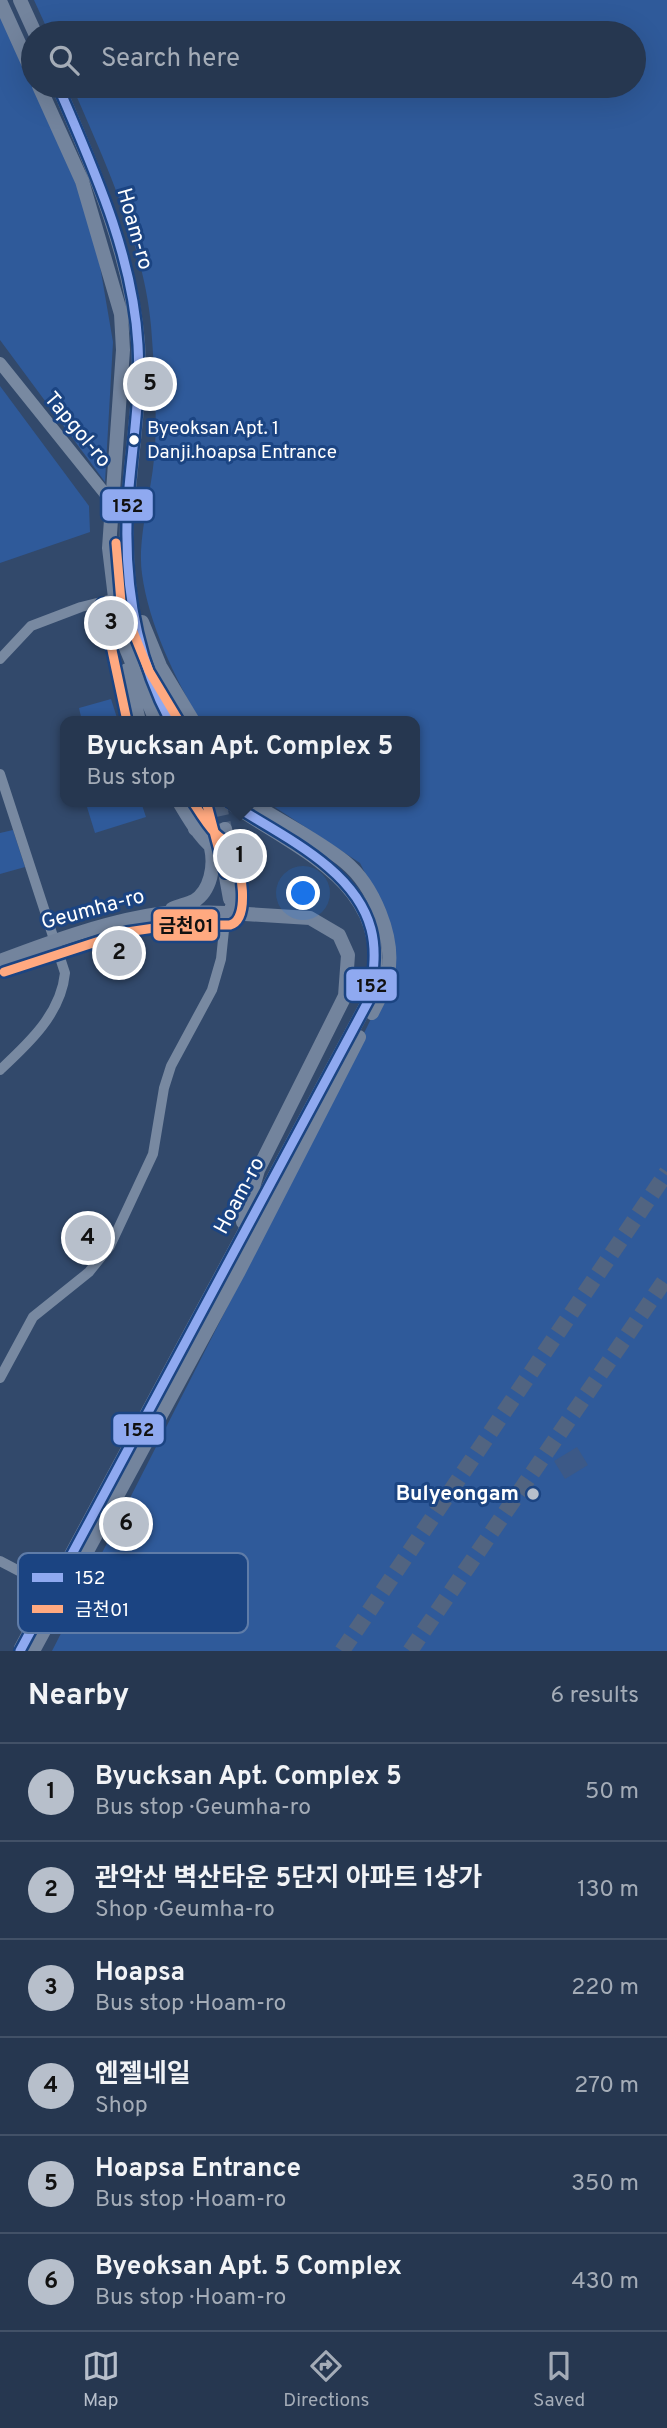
<!DOCTYPE html>
<meta charset="utf-8">
<style>
:root{--surface:#263750;--page:#32425a;--text:#f1f3f6;--muted:#a4acb7;--line:#425167;--accent:#b7bfcb}
body{margin:0;font-family:Overpass,"Noto Sans KR",sans-serif;background:var(--page);color:var(--text)}
.you{position:absolute;left:304px;top:894px;width:24px;height:24px;margin:-18px;border:5px solid #fff;border-radius:50%;background:#1a73e8;box-shadow:0 0 0 10px #1a73e833}
.badge{display:grid;place-items:center;width:46px;height:46px;border-radius:50%;background:var(--accent);color:#111;font-size:23px;font-weight:700}
.pin{position:absolute;translate:-50% -50%;border:4px solid #fff;box-shadow:0 2px 7px #0006}
.popup{position:absolute;left:60px;top:716px;width:360px;height:91px;box-sizing:border-box;display:grid;place-content:center;border-radius:14px;background:var(--surface);filter:drop-shadow(0 2px 5px #0005);font-size:23px;white-space:nowrap;color:var(--muted)}
.popup b{font-size:26px;color:var(--text)}
.popup::after{content:'';position:absolute;left:50%;top:100%;margin-left:-14px;border:14px solid transparent;border-top-color:var(--surface)}
.list{margin:0;padding:0;list-style:none}
h2{display:flex;justify-content:space-between;align-items:center;height:91px;margin:0;padding:0 28px;font-size:30px}
h2 small{font-size:23px;font-weight:400;color:var(--muted)}
.list li{display:grid;grid-template-columns:46px 1fr auto;gap:21px;align-items:center;box-sizing:border-box;height:98px;padding:0 28px;border-top:2px solid var(--line)}
.list b{display:block;font-size:26px;white-space:nowrap}
.list p{margin:0;font-size:23px;white-space:nowrap;color:var(--muted)}
.list em{font-size:23px;font-style:normal;color:var(--muted)}
.icon{flex:none;width:38px;height:38px;fill:none;stroke:currentColor;stroke-width:2;stroke-linecap:round;stroke-linejoin:round}
.map{position:relative;flex:none;width:667px;height:1651px;overflow:hidden}
.search{position:absolute;background:var(--surface);box-shadow:0 7px 28px #0002;left:21px;right:21px;top:21px;height:77px;display:flex;align-items:center;gap:18px;box-sizing:border-box;padding:0 24px;border-radius:38px;color:var(--muted);font-size:26px}
.sheet{height:679px;background:var(--surface)}
nav{display:flex;justify-content:space-around;align-items:center;box-sizing:border-box;height:98px;border-top:2px solid var(--line);background:var(--surface);font-size:19px;color:var(--muted)}
nav a{display:grid;justify-items:center;gap:4px}
nav .on{color:var(--accent)}
.map>svg:first-child{display:block}
.green{fill:#2f5a9a}
.water{fill:#3c5987}
.lines{fill:none;stroke-linecap:round;stroke-linejoin:round}
.stream{stroke:#3c5987;stroke-width:2.5}
.secondary-tunnel{stroke:#516481;stroke-width:14;stroke-dasharray:14 7;stroke-linecap:butt}
.trunk-tunnel{stroke:#516481;stroke-width:16;stroke-dasharray:16 8;stroke-linecap:butt}
.minor{stroke:#7889a1;stroke-width:10}
.tertiary{stroke:#7889a1;stroke-width:12}
.secondary{stroke:#73849d;stroke-width:14}
.bus-1-casing{stroke:#1b4482;stroke-width:14}
.bus-2-casing{stroke:#1b4482;stroke-width:14}
.bus-1{stroke:#8fa9f0;stroke-width:9}
.bus-2{stroke:#ffa980;stroke-width:9}
.bus-dot{fill:#fff;stroke:#1b4482;stroke-width:2.5}
.poi-dot{fill:#b7bfcb;stroke:#1b4482;stroke-width:2.5}
.labels{text-anchor:middle;dominant-baseline:central;stroke-width:6;stroke-linejoin:round;paint-order:stroke}
.bus-label{font-size:19px;fill:#fff;stroke:#1b4482;text-anchor:start}
.street-label{font-size:21px;fill:#fff;stroke:#1b4482}
.poi-label{font-size:21px;font-weight:bold;fill:#fff;stroke:#1b4482;text-anchor:end}
.key{fill:#1b4482;stroke:#5f7ca8;stroke-width:2}
.key-label{font-size:19px;fill:#fff}
.line-badge{stroke:#1b4482;stroke-width:2.5}
.pale-badge-label{font-size:19px;text-anchor:middle;font-weight:bold;fill:#111}
</style>
<div class="map">
<svg width="667" height="1651" viewBox="0 0 667 1651">
<rect width="100%" height="100%" fill="#32496b"/>
<path class="green" d="M34,0h633v1651h-615l237,-465 105,-214 -14,-69 -20,-40 -93,-61h148v-81h-215c-25,-43 -51,-96 -58,-147 -5,-35 9,-80 12,-115 4,-36 0,-96 -3,-133 -7,-80 -47,-167 -79,-240h562v-53h-585z
M0,6l33,71v9l13,19 48,126 19,111 -8,140 -105,-142z
M0,386l89,120 1,26 -90,31z
M111,699l7,22h-36l-3,-13z
M104,802h37l5,15 -51,16 -8,-26z
M13,830l12,37 -25,7v-41z"/>
<path class="water" d="M577,1447l11,18 -23,14 -11,-18z"/>
<g class="lines">
<path class="stream" d="M106,932l86,-13"/>
<path class="secondary-tunnel" d="M219,802l6,27"/>
<path class="trunk-tunnel" d="M342,1651l325,-479
M410,1651l257,-374"/>
<path class="minor" d="M0,659l31,-33 50,-19 32,-8
M0,774l65,199c-4,41 -37,71 -65,97
M0,1378l33,-61 56,-45 21,-26 43,-92 11,-66 7,-22 41,-76 9,-31 3,-29 6,-17
M0,1561l21,11"/>
<path class="tertiary" d="M0,363l127,158"/>
<path class="secondary" d="M20,0l15,33
M0,1l33,73
M39,86l43,95 39,133 2,36 -14,198 10,83 37,90
M58,86c35,82 72,166 80,256 4,61 -9,120 -11,180 -2,65 9,142 43,199
M142,622l18,44 33,55
M127,670l12,51
M179,802c12,20 23,40 43,53l8,44
M250,802c31,20 66,37 95,60 28,23 50,75 43,111 -3,15 -9,27 -16,40
M172,909c7,-3 15,-5 22,-8 17,-10 21,-36 17,-53
M230,913l80,5 29,17 9,20 -3,41 -87,174 -15,52
M0,961c50,-19 113,-42 166,-48 21,-2 43,0 64,0l7,-23v-21l-12,-40 -6,5 -11,2 -13,-7
M21,1648l349,-650c29,-113 -67,-144 -141,-196
M33,1651l205,-378 121,-236"/>
<g class="bus-1-casing">
<path id="bus-1" d="M58,86c35,82 75,168 80,259 3,51 -6,102 -10,154 -5,77 6,153 42,222
M20,1651l350,-653c3,-24 7,-46 1,-69 -16,-62 -94,-95 -142,-127"/>
</g>
<g class="bus-2-casing">
<path id="bus-2" d="M116,543l5,59 28,69 30,50
M102,603l25,118
M207,805l18,68
M4,972l123,-40 48,-7h55c21,-5 11,-61 3,-76 -4,-6 -12,-10 -17,-15 -9,-9 -16,-21 -23,-32"/>
</g>
<use href="#bus-1" class="bus-1"/>
<use href="#bus-2" class="bus-2"/>
</g>
<circle class="bus-dot" cx="134" cy="440" r="6"/>
<circle class="poi-dot" cx="533" cy="1494" r="7"/>
<g class="labels">
<g class="bus-label">
<text x="147" y="429">Byeoksan Apt. 1<tspan x="147" dy="24">Danji.hoapsa Entrance</tspan></text>
</g>
<g class="street-label">
<text transform="translate(134 229) rotate(74)">Hoam-ro</text>
<text transform="translate(77 430) rotate(50)">Tapgol-ro</text>
<text transform="translate(93 910) rotate(-15)">Geumha-ro</text>
<text transform="translate(240 1196) rotate(-62)">Hoam-ro</text>
</g>
<g class="poi-label">
<text x="519" y="1494">Bulyeongam</text>
</g>
</g>
<rect x="18" y="1553" width="230" height="80" rx="10" class="key"/>
<rect x="32" y="1573" width="31" height="9" fill="#8fa9f0"/>
<rect x="32" y="1605" width="31" height="8" fill="#ffa980"/>
<g class="key-label">
<text x="75" y="1584">152</text>
<text x="75" y="1616">금천01</text>
</g>
<g class="line-badge">
<rect x="101" y="488" width="53" height="34" rx="7" fill="#8fa9f0"/>
<rect x="152" y="908" width="67" height="34" rx="7" fill="#ffa980"/>
<rect x="345" y="968" width="53" height="34" rx="7" fill="#8fa9f0"/>
<rect x="112" y="1413" width="53" height="33" rx="7" fill="#8fa9f0"/>
</g>
<g class="pale-badge-label">
<text x="128" y="512">152</text>
<text x="186" y="932">금천01</text>
<text x="372" y="992">152</text>
<text x="139" y="1436">152</text>
</g>
</svg>
<div class="you"></div>
<div class="pin badge" style="left:240px;top:856px">1</div>
<div class="popup"><b>Byucksan Apt. Complex 5</b>Bus stop</div>
<div class="pin badge" style="left:119px;top:953px">2</div>
<div class="pin badge" style="left:111px;top:623px">3</div>
<div class="pin badge" style="left:88px;top:1238px">4</div>
<div class="pin badge" style="left:150px;top:384px">5</div>
<div class="pin badge" style="left:126px;top:1524px">6</div>
<div class="search"><svg class="icon" aria-label="search" viewBox="0 0 24 24"><circle cx="10" cy="10" r="6"/><path d="M15 15l6 6"/></svg>Search here</div>
</div>
<section class="sheet">
<h2>Nearby<small>6 results</small></h2>
<ul class="list">
<li><span class="badge">1</span><div><b>Byucksan Apt. Complex 5</b><p>Bus stop · Geumha-ro</p></div><em>50 m</em></li>
<li><span class="badge">2</span><div><b>관악산 벽산타운 5단지 아파트 1상가</b><p>Shop · Geumha-ro</p></div><em>130 m</em></li>
<li><span class="badge">3</span><div><b>Hoapsa</b><p>Bus stop · Hoam-ro</p></div><em>220 m</em></li>
<li><span class="badge">4</span><div><b>엔젤네일</b><p>Shop</p></div><em>270 m</em></li>
<li><span class="badge">5</span><div><b>Hoapsa Entrance</b><p>Bus stop · Hoam-ro</p></div><em>350 m</em></li>
<li><span class="badge">6</span><div><b>Byeoksan Apt. 5 Complex</b><p>Bus stop · Hoam-ro</p></div><em>430 m</em></li>
</ul>
</section>
<nav>
<a class="on"><svg class="icon" aria-label="map" viewBox="0 0 24 24"><path d="M3 6l6-2 6 2 6-2v14l-6 2-6-2-6 2zM9 4v14M15 6v14"/></svg>Map</a>
<a><svg class="icon" aria-label="directions" viewBox="0 0 24 24"><path d="M12 3l9 9-9 9-9-9zM9 14v-3h6M13 9l2 2-2 2"/></svg>Directions</a>
<a><svg class="icon" aria-label="saved" viewBox="0 0 24 24"><path d="M7 4h10v16l-5-4-5 4z"/></svg>Saved</a>
</nav>
